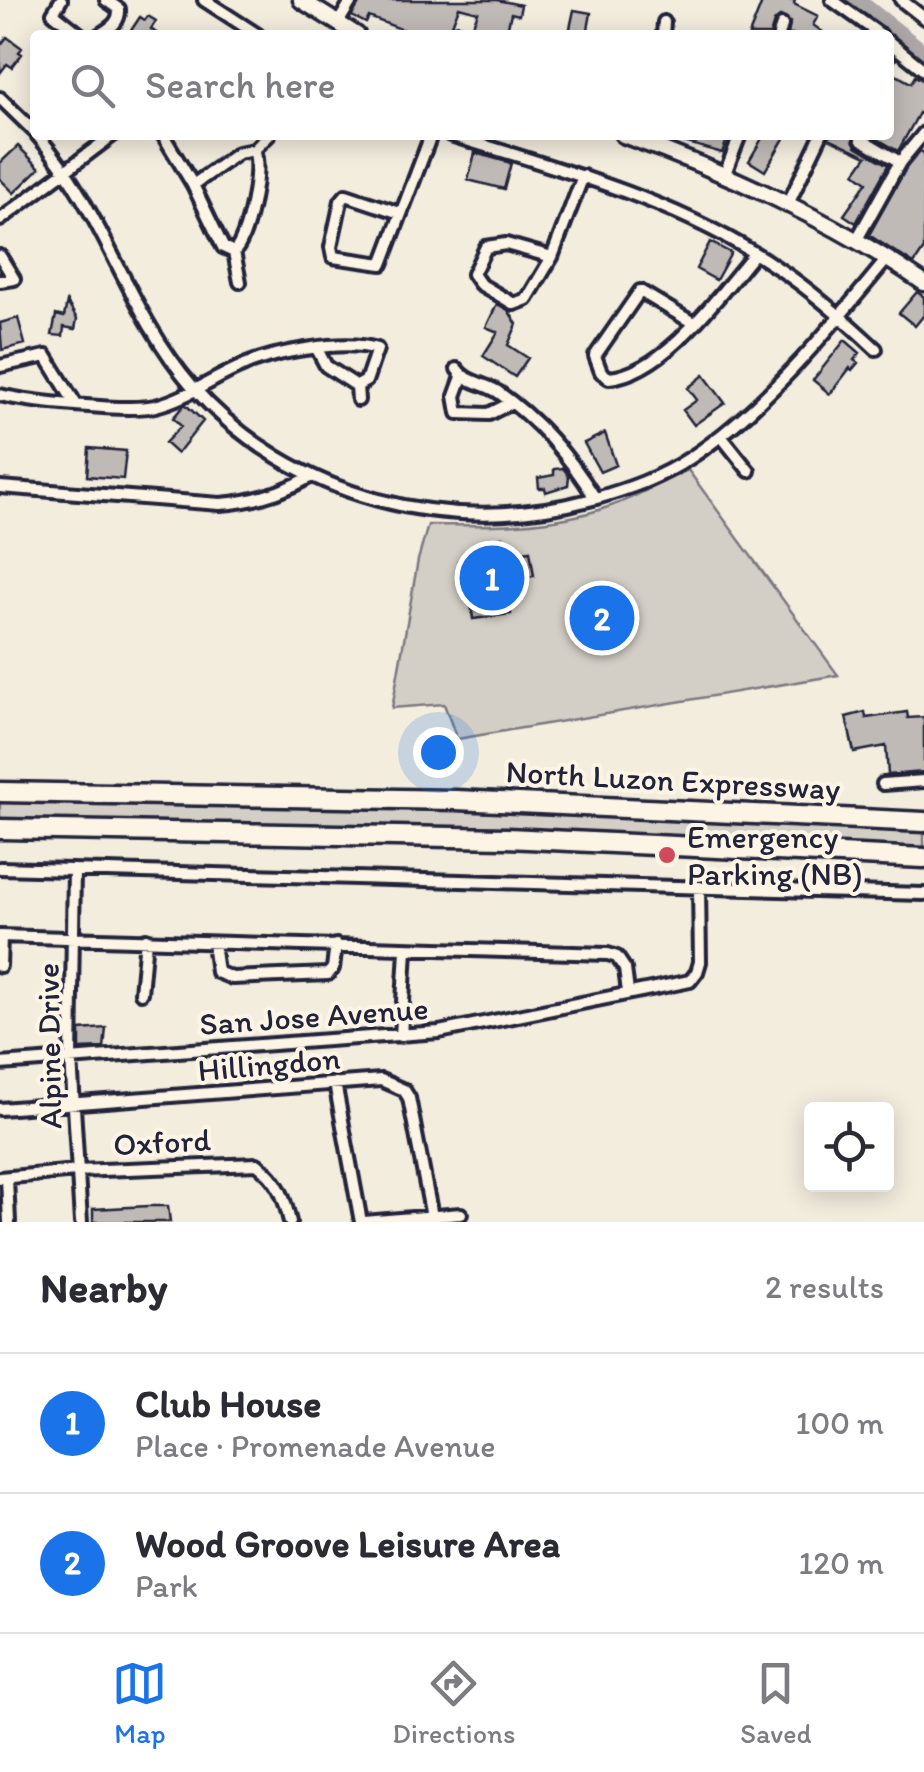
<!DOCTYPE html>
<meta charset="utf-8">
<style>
:root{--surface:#fff;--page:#f2f2f3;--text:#2b2b33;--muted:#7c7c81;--line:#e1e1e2;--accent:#1a73e8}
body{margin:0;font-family:Itim,sans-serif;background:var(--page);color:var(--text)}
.controls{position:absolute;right:30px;bottom:30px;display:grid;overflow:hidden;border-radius:10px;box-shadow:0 5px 25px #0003}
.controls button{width:90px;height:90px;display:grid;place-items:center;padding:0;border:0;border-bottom:2px solid var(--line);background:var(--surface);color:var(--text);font:50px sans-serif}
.you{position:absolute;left:438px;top:752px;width:35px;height:35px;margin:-25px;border:8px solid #fff;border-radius:50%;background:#1a73e8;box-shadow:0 0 0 15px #1a73e833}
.badge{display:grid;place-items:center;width:65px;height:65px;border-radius:50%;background:var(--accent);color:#fff;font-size:32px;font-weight:700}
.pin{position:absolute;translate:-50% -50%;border:5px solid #fff;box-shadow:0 2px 10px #0006}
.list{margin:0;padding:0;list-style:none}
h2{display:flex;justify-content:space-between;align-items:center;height:130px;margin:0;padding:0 40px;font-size:42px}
h2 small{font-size:32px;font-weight:400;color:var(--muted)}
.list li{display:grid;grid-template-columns:65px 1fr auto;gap:30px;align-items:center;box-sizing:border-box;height:140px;padding:0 40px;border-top:2px solid var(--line)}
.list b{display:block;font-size:38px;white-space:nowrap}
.list p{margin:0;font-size:32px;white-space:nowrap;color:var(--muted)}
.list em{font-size:32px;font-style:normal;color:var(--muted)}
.icon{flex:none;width:55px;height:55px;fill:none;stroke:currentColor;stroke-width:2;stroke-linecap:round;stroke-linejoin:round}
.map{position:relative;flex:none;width:924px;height:1222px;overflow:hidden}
.search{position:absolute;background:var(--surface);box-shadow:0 5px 25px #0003;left:30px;right:30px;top:30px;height:110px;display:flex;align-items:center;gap:25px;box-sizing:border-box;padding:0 35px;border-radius:10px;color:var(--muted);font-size:38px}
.sheet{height:410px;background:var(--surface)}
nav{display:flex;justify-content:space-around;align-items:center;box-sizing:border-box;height:140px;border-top:2px solid var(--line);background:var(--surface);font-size:28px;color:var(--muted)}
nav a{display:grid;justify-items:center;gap:5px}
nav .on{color:var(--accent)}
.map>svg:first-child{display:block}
.green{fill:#d4cfc6;stroke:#7b7880;stroke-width:2.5}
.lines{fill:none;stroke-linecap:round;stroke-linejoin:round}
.river{stroke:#aca7a6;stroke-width:20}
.building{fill:#bfbab6;stroke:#22223b;stroke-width:2.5}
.street-casing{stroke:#22223b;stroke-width:18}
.secondary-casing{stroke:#22223b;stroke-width:21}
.highway-casing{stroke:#22223b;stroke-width:25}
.street{stroke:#fcf5e5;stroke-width:10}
.secondary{stroke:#fcf5e5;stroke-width:14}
.highway{stroke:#fcf5e5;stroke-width:18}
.poi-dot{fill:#d1495b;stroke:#fcf5e5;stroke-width:4}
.labels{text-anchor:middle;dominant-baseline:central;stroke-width:8;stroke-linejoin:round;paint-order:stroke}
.street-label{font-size:32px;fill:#22223b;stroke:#fcf5e5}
.poi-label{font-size:32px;fill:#22223b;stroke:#fcf5e5;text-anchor:start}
</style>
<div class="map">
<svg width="924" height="1222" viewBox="0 0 924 1222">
<rect width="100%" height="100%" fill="#f3edde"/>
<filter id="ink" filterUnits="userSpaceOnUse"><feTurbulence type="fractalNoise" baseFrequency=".01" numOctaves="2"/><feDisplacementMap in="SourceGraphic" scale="20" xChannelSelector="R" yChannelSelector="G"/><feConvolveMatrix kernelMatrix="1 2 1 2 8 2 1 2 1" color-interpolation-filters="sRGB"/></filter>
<g filter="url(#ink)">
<path class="green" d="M688,470l150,205 -381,64 -13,-35 -52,4 26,-148 10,-35c61,1 125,2 183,-19 27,-10 52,-25 77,-36z
M0,798l246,3 678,24v26l-473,-21 -451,-9z"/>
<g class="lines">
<path class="river" d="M854,0l70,55"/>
</g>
<path class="building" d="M361,0h136l24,5 -2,10 -8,-2 -5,22h-40v-7l5,2 7,-18 -19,-5 -11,28h-39v-3l-40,-15 -3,6 -14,-7z
M763,0h32l-1,4 24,12 -5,9 14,10h-39l2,-13 -9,-6 -7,6 -4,13h-21z
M574,10l17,3 -4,22 -18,-2z
M148,16l8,5 -5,8 8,6h-31l12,-18 5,3z
M7,37l15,11 -3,4 3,2 -10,13 -5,-3 -7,9v-27z
M889,53l7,6 -7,12 22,12 4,-7 9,5v35l-5,-3 -21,38 -27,-16h18z
M676,135h53l-7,18 -38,-11 1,-2z
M764,135h22l-21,36 -16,-10z
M830,135h23l3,11 32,19 -32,58 -12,-8 23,-33 -12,-9 12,-17 -38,-18z
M18,146l22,22 -26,25 -14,-14v-16z
M920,151l4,2v96l-10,15 -45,-29 38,-68z
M475,153l36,10 -7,26 -36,-9z
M710,242l21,11 -15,27 -20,-11z
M917,292l7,5v18l-9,11 -16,-13z
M67,302l10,17 -2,10 -11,-2 -1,9 -11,-1 4,-20 8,2z
M497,304l11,6 9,14 -9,21 20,13 -13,19 -32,-21 15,-24 -12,-5z
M18,318l7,26 -23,6 -2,-27z
M845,340l15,13 -6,7 4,3 -6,7 -2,-2 -20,26 -17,-14z
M704,375l21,28 -31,22 -11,-15 14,-10 -9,-12z
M185,404l18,17 -26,33 -12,-11 16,-17 -8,-8z
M605,433l11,32 -16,7 -16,-29z
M89,448l37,3 -3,28 -36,-3z
M563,468l6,8 -1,9 -22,7 -1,-4h-6l-1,-10 16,-3v-6z
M503,537l2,18 25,-4 4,25 -28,4 5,34 -38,5 -5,-43 -7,1 -3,-16 33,-4 -2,-18z
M865,712l1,6 41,-6 1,6 16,-1v55l-36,3 -2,-29 -32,6 -8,-35z
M106,1028l-2,20 -24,1v-19z
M149,1206h19l2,16h-77v-13z"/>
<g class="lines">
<g class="street-casing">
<path id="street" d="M61,0l-8,13 28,22
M204,0l54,35
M832,0l49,35
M901,0l23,18
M338,23l14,-23
M99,35c11,-7 21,-12 20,-26l-13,-9
M457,35l1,-3
M663,35l1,-13
M779,35l3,-10
M889,42l35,28
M0,98l35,34
M37,135c67,75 90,176 155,251 100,113 258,152 401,113 35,-10 67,-21 97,-41 73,-47 142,-132 197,-199
M163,135l30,50 30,62 11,5 6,30
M450,135c113,35 234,67 332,136 34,23 64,50 94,78
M861,139l39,23
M724,176l16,-41
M193,185l45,-32 16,-3 15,-15
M787,206l34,-71
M400,213l-54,-18 -5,6 -10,46 2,10 49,7 49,-129
M0,220l113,-85
M856,241l44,-79 24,-29
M234,252c14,-14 28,-83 20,-102
M0,256l14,23 -14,2
M552,257l-46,-13 -20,3 -13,27 7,10 34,20 13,-5 25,-42 31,-81
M695,324l-55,-33 -45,65 6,16 8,6c56,-5 111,-84 145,-124
M317,349l9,17 31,20
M0,366l46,-10 29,47
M457,369c8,13 27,14 41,23 39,27 72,65 97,106
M0,395c29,7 128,17 155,11 30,-7 57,-27 85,-39 32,-15 103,-28 137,-18l-11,32 -9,5 1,14
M458,413l31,1 22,-11
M458,413l-3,-17 7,-19
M721,436l28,35
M0,487l220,17c34,-2 62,-11 92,-28
M883,784l41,-3
M0,868l924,26
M74,870l-3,188 10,164
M0,936l608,18 9,3 8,12 3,23
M213,943l4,29 15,6 96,-4 5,-6 3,-23
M0,966l1,-30
M141,993l5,-54
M401,1036l5,-86
M0,1064l439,-32 251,-51 7,-9 3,-10 -1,-75
M335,1083l26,139
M0,1109l381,-29 23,10 5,8 24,124
M0,1178l76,-7 181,-7c22,17 27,32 33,58
M7,1178l2,44
M364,1222l97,-8"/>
</g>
<g class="secondary-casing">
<path id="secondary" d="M301,0l56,35
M623,135c101,36 213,87 301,148"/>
</g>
<g class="highway-casing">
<path id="highway" d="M0,792l456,8 468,22
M0,829l507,9 417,20"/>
</g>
<use href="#street" class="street"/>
<use href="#secondary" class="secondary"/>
<use href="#highway" class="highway"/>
</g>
</g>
<circle class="poi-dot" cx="667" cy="855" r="10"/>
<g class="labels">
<g class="street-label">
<text transform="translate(673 780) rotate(3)">North Luzon Expressway</text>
<text transform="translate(314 1016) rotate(-4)">San Jose Avenue</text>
<text transform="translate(49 1046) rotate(-91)">Alpine Drive</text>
<text transform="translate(269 1064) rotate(-5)">Hillingdon</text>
<text transform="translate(162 1142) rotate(-3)">Oxford</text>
</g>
<g class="poi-label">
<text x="687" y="837">Emergency<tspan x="687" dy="37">Parking (NB)</tspan></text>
</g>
</g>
</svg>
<div class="controls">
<button><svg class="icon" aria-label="locate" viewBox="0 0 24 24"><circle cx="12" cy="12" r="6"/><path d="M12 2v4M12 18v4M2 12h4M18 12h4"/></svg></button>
</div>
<div class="you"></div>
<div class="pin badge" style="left:492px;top:578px">1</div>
<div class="pin badge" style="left:602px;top:618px">2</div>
<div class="search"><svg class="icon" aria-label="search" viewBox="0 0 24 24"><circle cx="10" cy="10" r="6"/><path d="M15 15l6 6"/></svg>Search here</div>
</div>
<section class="sheet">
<h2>Nearby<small>2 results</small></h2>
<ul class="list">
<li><span class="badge">1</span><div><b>Club House</b><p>Place · Promenade Avenue</p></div><em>100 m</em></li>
<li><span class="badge">2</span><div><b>Wood Groove Leisure Area</b><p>Park</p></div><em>120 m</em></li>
</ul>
</section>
<nav>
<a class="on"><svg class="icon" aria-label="map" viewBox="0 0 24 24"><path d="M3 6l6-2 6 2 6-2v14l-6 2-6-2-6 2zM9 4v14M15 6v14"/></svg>Map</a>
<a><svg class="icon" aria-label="directions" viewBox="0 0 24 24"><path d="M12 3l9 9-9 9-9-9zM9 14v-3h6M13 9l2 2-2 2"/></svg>Directions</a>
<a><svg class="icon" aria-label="saved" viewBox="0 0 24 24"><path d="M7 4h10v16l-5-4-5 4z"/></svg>Saved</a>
</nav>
